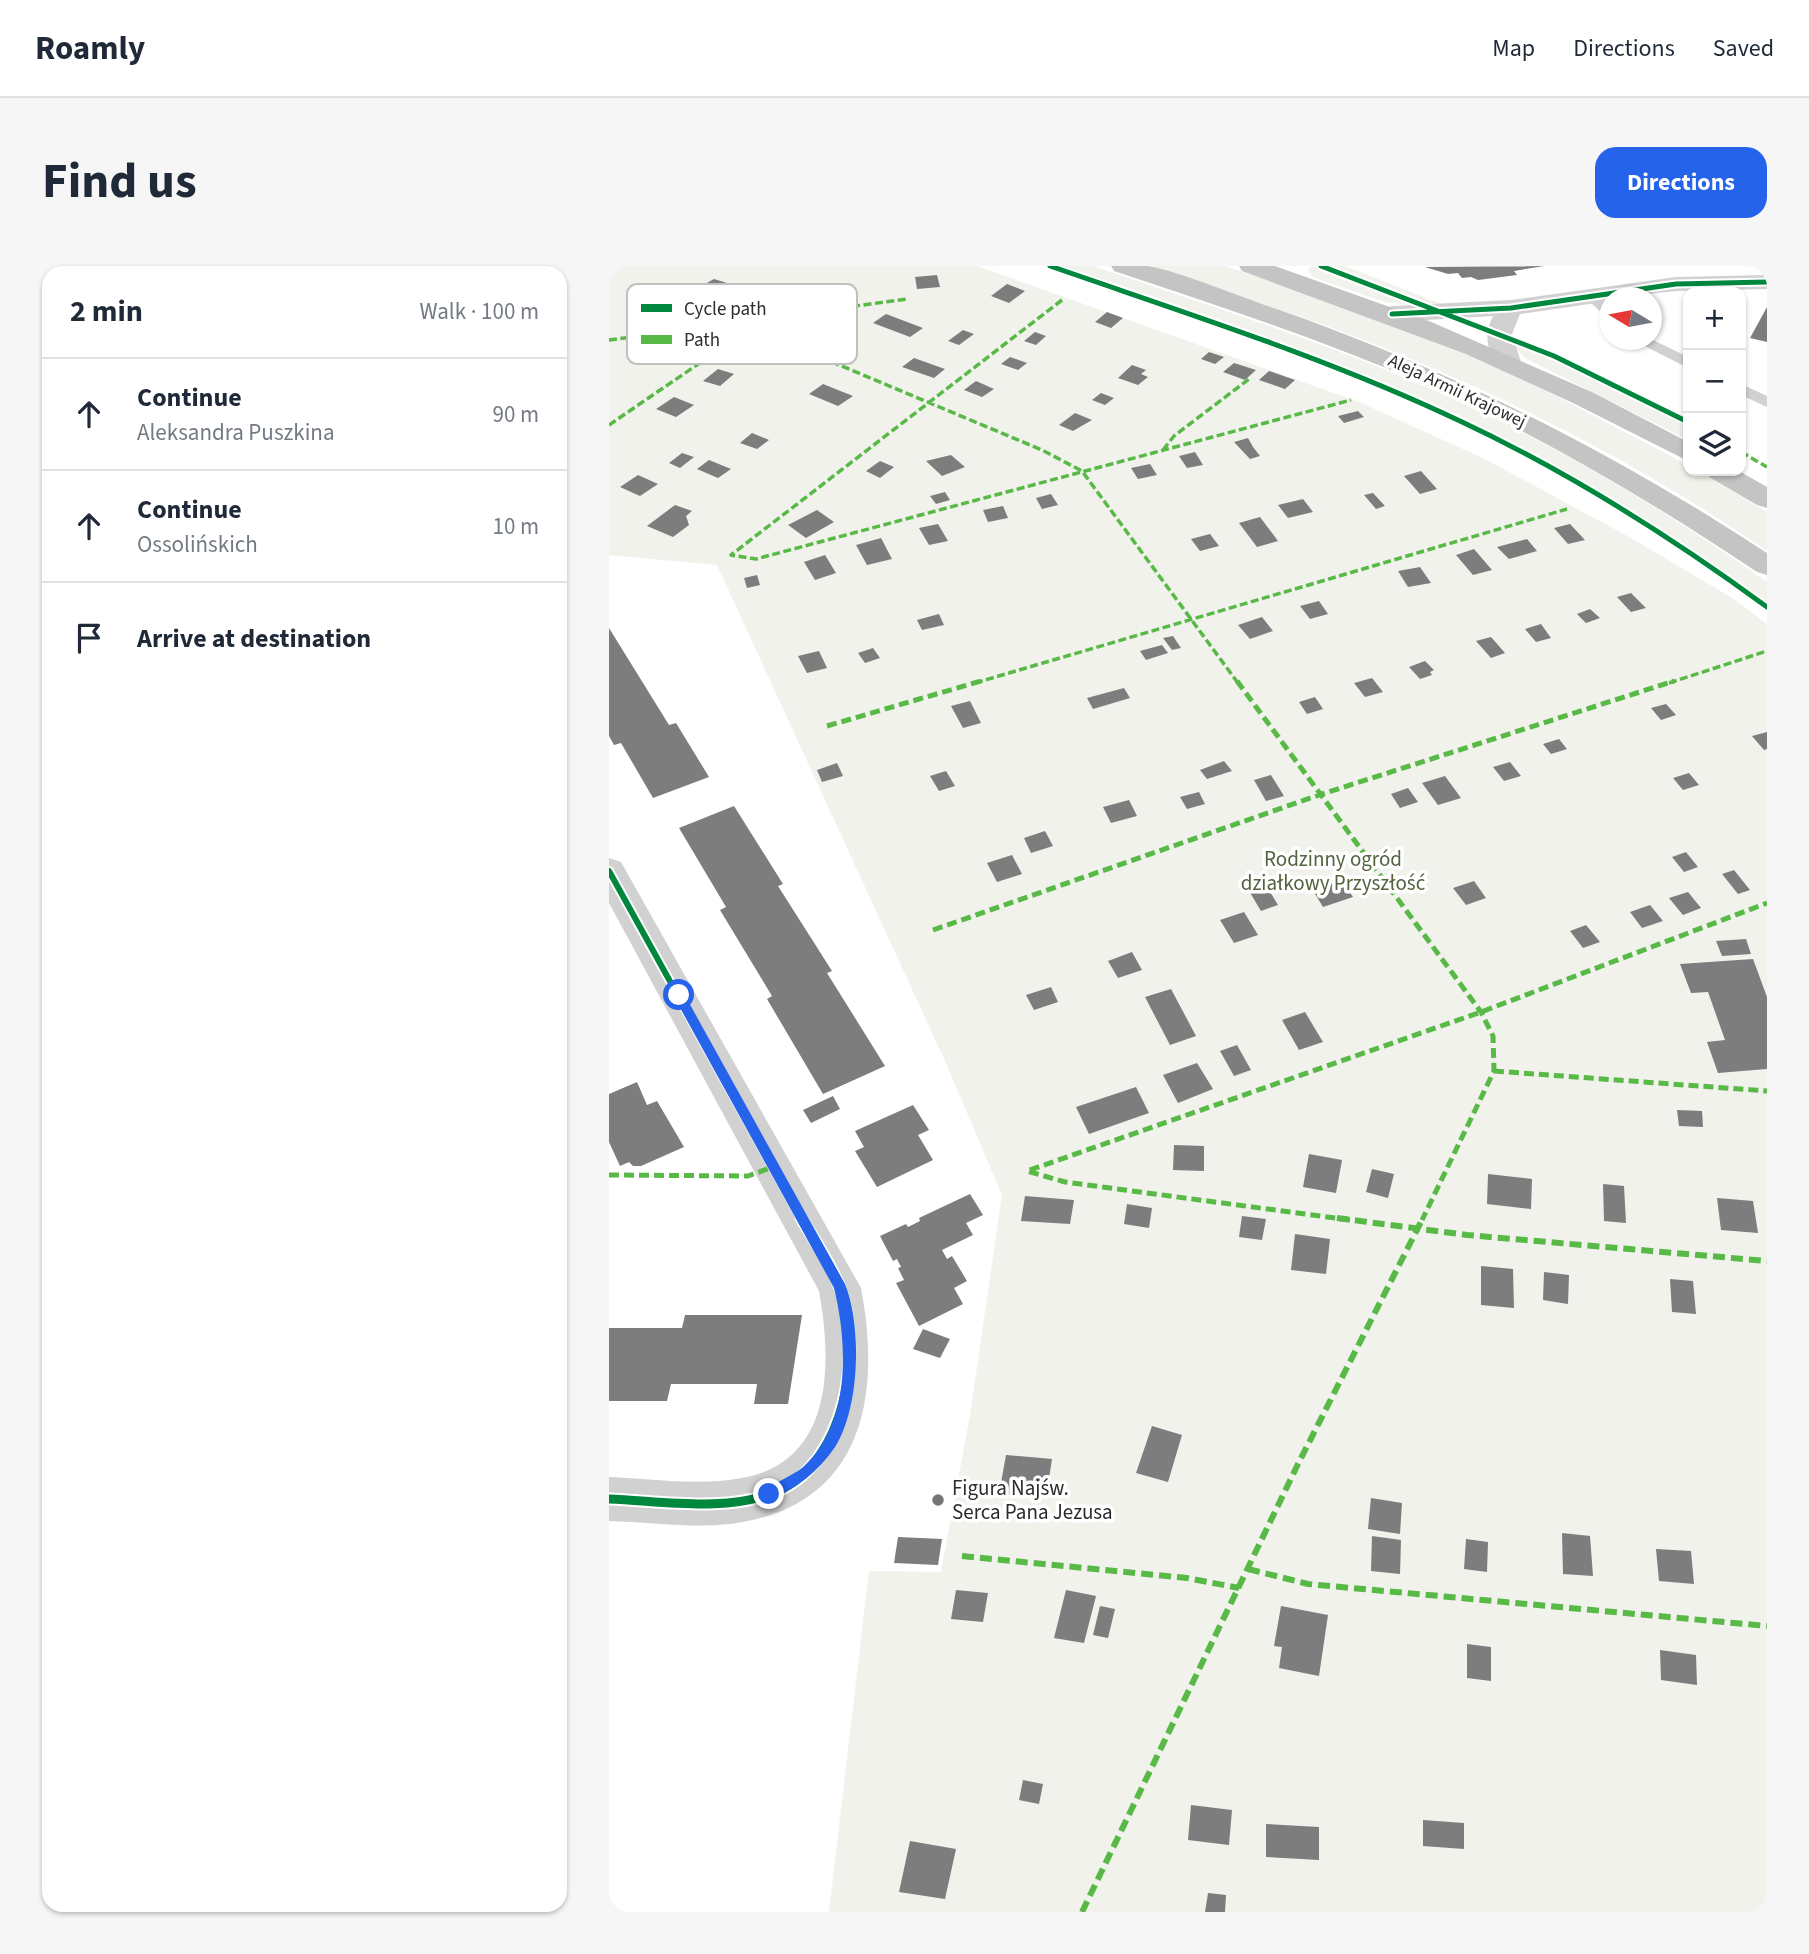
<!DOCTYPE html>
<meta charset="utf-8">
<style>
:root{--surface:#fff;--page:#f6f6f7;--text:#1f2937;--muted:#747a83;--line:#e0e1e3;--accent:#2563eb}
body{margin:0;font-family:"Source Sans 3",sans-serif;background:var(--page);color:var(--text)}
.controls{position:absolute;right:21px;top:21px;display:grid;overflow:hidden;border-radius:14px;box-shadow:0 2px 5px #0004}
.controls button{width:63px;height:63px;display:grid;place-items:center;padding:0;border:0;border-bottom:2px solid var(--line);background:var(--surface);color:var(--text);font:35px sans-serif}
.compass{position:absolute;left:990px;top:21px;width:63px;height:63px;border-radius:50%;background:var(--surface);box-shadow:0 2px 5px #0004;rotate:280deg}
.stop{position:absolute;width:21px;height:21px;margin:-16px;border:5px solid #2563eb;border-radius:50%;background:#fff}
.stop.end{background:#2563eb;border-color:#fff;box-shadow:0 2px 7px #0008}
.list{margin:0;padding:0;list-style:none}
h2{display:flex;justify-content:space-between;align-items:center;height:91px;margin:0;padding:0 28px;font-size:30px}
h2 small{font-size:23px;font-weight:400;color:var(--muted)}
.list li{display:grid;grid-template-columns:46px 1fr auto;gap:21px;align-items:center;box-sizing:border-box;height:112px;padding:0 28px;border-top:2px solid var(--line)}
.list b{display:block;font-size:26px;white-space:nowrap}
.list p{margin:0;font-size:23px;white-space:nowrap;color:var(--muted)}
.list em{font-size:23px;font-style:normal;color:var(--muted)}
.icon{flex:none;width:38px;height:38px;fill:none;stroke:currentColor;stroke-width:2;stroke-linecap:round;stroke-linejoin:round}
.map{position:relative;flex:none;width:1158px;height:1646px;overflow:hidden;border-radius:21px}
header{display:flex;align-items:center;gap:42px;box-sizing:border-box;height:98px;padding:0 35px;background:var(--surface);border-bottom:2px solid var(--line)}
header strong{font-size:33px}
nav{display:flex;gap:38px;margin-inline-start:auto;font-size:24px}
.intro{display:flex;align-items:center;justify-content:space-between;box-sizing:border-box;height:168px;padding:0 42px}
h1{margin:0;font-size:49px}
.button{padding:18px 32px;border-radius:21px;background:var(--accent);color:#fff;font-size:24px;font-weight:700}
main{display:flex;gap:42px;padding:0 42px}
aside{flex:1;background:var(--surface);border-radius:21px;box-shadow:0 2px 5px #0004}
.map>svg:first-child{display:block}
.green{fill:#f0f2eb}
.building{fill:#7d7d7d}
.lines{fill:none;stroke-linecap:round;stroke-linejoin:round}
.lane{fill:#d1d1d1;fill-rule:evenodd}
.street{fill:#d1d1d1;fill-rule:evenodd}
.primary{fill:#c4c4c4;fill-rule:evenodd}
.quiet-far2{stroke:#58b947;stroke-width:3.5;stroke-dasharray:8 3.5;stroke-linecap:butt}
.quiet-far1{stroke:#58b947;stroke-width:5;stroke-dasharray:10 5;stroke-linecap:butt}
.quiet{stroke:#58b947;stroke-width:6;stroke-dasharray:12 6;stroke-linecap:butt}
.cycleway-far2-casing{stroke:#fff;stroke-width:9}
.cycleway-far1-casing{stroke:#fff;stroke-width:10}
.cycleway-casing{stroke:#fff;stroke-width:13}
.cycleway-far2{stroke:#00873e;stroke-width:5}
.cycleway-far1{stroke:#00873e;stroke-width:6}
.cycleway{stroke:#00873e;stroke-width:9}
.route{fill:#2563eb}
.poi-dot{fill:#767676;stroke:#fff;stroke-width:2.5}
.labels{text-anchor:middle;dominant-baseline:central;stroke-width:7;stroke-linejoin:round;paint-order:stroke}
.far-street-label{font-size:18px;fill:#2c2c2c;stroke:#fff}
.park-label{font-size:21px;fill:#53633e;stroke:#fff}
.poi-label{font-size:21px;fill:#2c2c2c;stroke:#fff;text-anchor:start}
.key{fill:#fff;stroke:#c0c0c0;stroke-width:2}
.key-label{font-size:19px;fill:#2c2c2c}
</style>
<header>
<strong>Roamly</strong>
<nav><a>Map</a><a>Directions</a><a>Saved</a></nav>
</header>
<div class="intro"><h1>Find us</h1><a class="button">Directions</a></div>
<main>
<aside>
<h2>2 min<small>Walk · 100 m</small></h2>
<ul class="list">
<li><svg class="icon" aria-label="ahead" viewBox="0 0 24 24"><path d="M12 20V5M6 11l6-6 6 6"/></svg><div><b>Continue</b><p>Aleksandra Puszkina</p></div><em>90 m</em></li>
<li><svg class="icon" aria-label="ahead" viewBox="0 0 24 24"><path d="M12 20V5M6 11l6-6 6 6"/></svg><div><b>Continue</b><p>Ossolińskich</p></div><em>10 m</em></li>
<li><svg class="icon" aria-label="arrive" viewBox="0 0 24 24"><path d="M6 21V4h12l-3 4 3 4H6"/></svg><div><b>Arrive at destination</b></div></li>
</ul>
</aside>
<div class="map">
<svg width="1158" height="1646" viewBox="0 0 1158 1646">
<rect width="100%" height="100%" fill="#fff"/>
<path class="green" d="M0,0h368l382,136 126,57 146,79 103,61 33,25v1288h-938l40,-341 72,1 29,-157 32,-220 -57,-134 -228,-496 -108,-10z
M448,0h36c108,37 214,70 317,114 126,53 244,122 357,202v21c-116,-85 -240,-157 -371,-215 -109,-48 -225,-83 -339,-122z
M540,0h76l98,33 121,45 72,31 172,90v6h10l69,41v39c-116,-80 -243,-146 -373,-199 -80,-33 -163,-58 -245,-86z
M702,0l109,40 -36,-4 -71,-25 -5,-7z
M721,0h15l99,39 -4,2z
M900,75l83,36 96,50v13l-163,-82z"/>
<path class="building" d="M935,0l-30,5 3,4 -39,5 -7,-3 -9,1 -4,-5 -10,1 -23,-7z
M328,9l3,12 -23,2 -2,-12z
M105,13l13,4 -15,10 -14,-5z
M211,17l10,6 -18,8 -12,-6z
M398,18l18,7 -16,12 -18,-7z
M1158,41v35l-17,-4z
M498,46l16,6 -12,10 -16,-6z
M277,48l37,14 -13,9 -37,-14z
M354,64l11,4 -15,11 -11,-4z
M426,66l11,4 -10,9 -12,-4z
M600,86l15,5 -9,7 -14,-5z
M401,91l17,6 -9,7 -17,-6z
M305,92l31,11 -11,9 -32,-11z
M625,97l22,7 -11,10 -22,-8z
M523,99l14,5 -5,4 7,3 -10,8 -20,-7z
M109,103l16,5 -14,12 -17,-5z
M660,105l26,9 -10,9 -26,-9z
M367,115l18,8 -12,8 -18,-7z
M214,118l30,12 -15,10 -29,-12z
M492,127l13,5 -9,7 -13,-5z
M65,131l20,8 -18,12 -20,-8z
M749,145l6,6 -20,6 -6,-7z
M466,147l17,7 -19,11 -14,-6z
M143,167l17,7 -12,9 -17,-6z
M639,172l5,9 7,9 -10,3 -16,-17z
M586,186l8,13 -16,3 -8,-12z
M73,187l12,4 -14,11 -11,-5z
M342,189l14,12 -23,9 -16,-15z
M100,194l22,9 -13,9 -21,-9z
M271,195l14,6 -14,11 -14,-7z
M541,198l7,11 -19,4 -7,-11z
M812,205l16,18 -17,5 -16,-18z
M29,209l20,9 -18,12 -20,-9z
M336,226l5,8 -14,4 -6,-8z
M764,227l12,13 -9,3 -12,-14z
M442,228l7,11 -16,4 -6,-11z
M694,233l10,13 -25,6 -10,-13z
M66,239l17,6 -6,5 3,9 -16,12 -26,-11z
M394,240l5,12 -20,4 -5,-12z
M208,244l17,12 -28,16 -18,-13z
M651,251l18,24 -21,6 -18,-24z
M329,258l10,17 -19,4 -10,-17z
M961,258l15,16 -17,4 -14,-16z
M601,268l9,12 -19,5 -9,-12z
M272,272l11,21 -25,6 -11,-20z
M918,273l10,12 -28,8 -12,-12z
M865,283l18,21 -19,5 -17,-20z
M216,289l11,18 -21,7 -11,-18z
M811,301l11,16 -23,4 -10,-16z
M148,309l3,10 -13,3 -3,-10z
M1022,327l15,15 -15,4 -14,-15z
M710,335l9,13 -18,5 -10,-13z
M981,343l10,9 -14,5 -9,-9z
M330,348l5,11 -22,5 -5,-10z
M653,351l11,14 -23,8 -12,-14z
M932,358l10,14 -15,4 -11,-13z
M0,362l60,97 7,-2 33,54 -56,21 -32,-55 -7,2 -5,-9z
M564,370l8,12 -9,2 -9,-12z
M882,371l14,16 -14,5 -15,-17z
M553,379l6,8 -22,7 -6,-9z
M264,382l7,10 -15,5 -7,-10z
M210,385l8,17 -20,5 -9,-17z
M816,395l9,9 -4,2 2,3 -12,4 -11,-12z
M763,412l11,14 -18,5 -11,-14z
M515,422l6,10 -37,11 -6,-11z
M706,431l8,12 -16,5 -8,-12z
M361,435l11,22 -18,5 -12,-22z
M1057,438l10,11 -15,5 -10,-12z
M1158,466v17l-3,1 -12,-14z
M950,473l8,10 -16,5 -8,-10z
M615,495l8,10 -25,8 -7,-9z
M901,496l11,14 -17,5 -11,-14z
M228,497l6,13 -21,6 -5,-12z
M337,505l9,15 -16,5 -9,-15z
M1080,507l10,12 -16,5 -10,-12z
M662,509l13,21 -18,5 -12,-21z
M836,510l16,22 -23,7 -16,-22z
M799,522l10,14 -18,6 -9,-14z
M590,526l6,12 -18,5 -7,-12z
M520,534l8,16 -26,7 -8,-16z
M125,540l49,78 -5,2 54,85 -5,2 58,93 -62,28 -56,-95 5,-3 -52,-86 6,-3 -47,-79z
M436,565l8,15 -22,7 -7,-15z
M1077,586l12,15 -14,5 -12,-15z
M403,589l10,19 -25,8 -10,-19z
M1125,604l16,20 -12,4 -16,-20z
M731,612l13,19 -30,10 -12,-20z
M865,615l12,17 -20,7 -13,-17z
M657,619l12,20 -17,6 -12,-20z
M1079,626l13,16 -18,7 -14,-17z
M1041,639l13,16 -21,7 -12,-16z
M635,646l14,23 -24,8 -14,-23z
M977,659l14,17 -17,6 -13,-17z
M1137,673l5,15 -29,2 -6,-15z
M523,686l10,18 -24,8 -10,-17z
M1144,693l14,38v72l-49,4 -11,-31 18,-2 -17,-48 -17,1 -11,-29z
M442,721l7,15 -24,8 -8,-15z
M562,723l25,47 -26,9 -25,-48z
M696,746l18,30 -24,8 -17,-30z
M628,779l14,25 -17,6 -14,-25z
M588,797l16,26 -35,14 -15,-28z
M28,816l10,23 10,-4 27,46 -43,19h-8l-4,-4 -9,4 -11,-24v-48z
M527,821l13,26 -60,21 -13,-27z
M224,830l7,13 -29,14 -8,-13z
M304,839l16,25 -11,5 15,25 -56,27 -22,-36 9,-4 -9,-16z
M1068,844l25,1 1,16 -24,-1z
M565,879l30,1v25l-31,-1z
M700,888l33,6 -6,33 -33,-6z
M763,903l22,5 -6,24 -22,-6z
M879,908l44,5 -1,30 -44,-5z
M994,918l21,2 2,37 -22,-2z
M361,928l13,21 -17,8 7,12 -31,15 5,9 5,-3 15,25 -13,7 9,16 -44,22 -23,-43 8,-3 -6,-12 3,-1 -4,-8 -4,2 -13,-25 26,-12 2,3 12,-6 -1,-3z
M416,930l49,4 -4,24 -49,-3z
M1108,932l36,3 5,32 -37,-3z
M518,938l25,4 -3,20 -25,-4z
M633,950l24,3 -4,21 -23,-3z
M686,968l35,5 -4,35 -35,-4z
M872,1000l32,3 1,39 -33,-3z
M935,1006l25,3 -1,29 -25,-4z
M1061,1013l23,2 3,33 -24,-2z
M76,1049h117l-14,89h-34l3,-20h-86l-4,17h-58v-73h73z
M314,1063l27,10 -10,19 -27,-9z
M543,1160l30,9 -14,47 -32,-9z
M397,1189l46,4 -6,39 -47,-4z
M762,1232l31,5 -2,31 -32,-5z
M953,1267l28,3 3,40 -30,-2z
M763,1270l29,4 -1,34 -29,-3z
M289,1271l44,2 -4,26 -44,-2z
M857,1273l22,3 -1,30 -23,-3z
M1047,1283l35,2 3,33 -35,-3z
M347,1324l32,3 -5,29 -32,-3z
M457,1324l30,6 -12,47 -30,-5z
M491,1340l15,3 -7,29 -15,-3z
M672,1340l47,9 -9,61 -40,-8 3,-21 -8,-1z
M858,1378l24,3v34l-24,-3z
M1051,1384l36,5 1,30 -36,-5z
M414,1514l20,4 -4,20 -20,-4z
M582,1539l41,5 -3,35 -41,-5z
M814,1554l41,3v26l-41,-3z
M657,1558l53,3v33l-53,-3z
M301,1575l46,8 -11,50 -46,-7z
M599,1627l18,2 -1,17h-20z"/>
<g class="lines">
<path class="lane" d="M981,26l20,15v13l-27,-24z
M1042,73l37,18v11l-55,-28z
M1132,118l26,12v11l-26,-12z"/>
<path class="street" d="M1158,9v14l-91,2 -66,7v3l-90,13 -8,20 9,28 -4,6h-18c-12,-18 -16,-33 -6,-52l-101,6 -9,-3 -4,-5 4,-5 9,-3 119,-6 165,-23z
M0,592l12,4 240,426c20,105 4,212 -118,234 -44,8 -90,0 -134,-1v-44c44,2 90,9 133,1 92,-16 90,-115 77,-187l-210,-388z"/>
<path class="primary" d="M502,0c12,0 25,0 37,0 37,7 89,30 126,42 175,61 338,143 493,245v22l-10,-3c-106,-71 -216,-136 -333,-188 -101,-44 -205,-78 -310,-113z
M630,0h36l154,55 163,71 96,50v19l-115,-58 -107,-49 -224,-83z
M1096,205h34l28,16v21l-10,-3 -48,-28z"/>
<path class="quiet-far2" d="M453,34l-331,255 25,4 595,-159
M0,74l101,-13 41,1 291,122 40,21 156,212
M0,159l142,-97 31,-12 125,-17
M554,184l11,-14 75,-57
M1132,186l26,15
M366,417l592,-174
M1060,417l98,-32"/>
<path class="quiet-far1" d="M628,415l244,331 12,24 1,35 -72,149
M218,460l154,-45
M324,664l386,-135 355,-114
M885,805l273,20
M0,909l139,1 25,-9
M741,954l-285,-38 -38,-11 454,-159 286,-109"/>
<path class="quiet" d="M728,952l130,17 300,26
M353,1290l225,22 52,10
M639,1303l60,15 459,42
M473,1646l216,-448 125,-246"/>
<g class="cycleway-far2-casing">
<path id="cycleway-far2" d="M441,0c138,48 278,92 410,155 109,51 210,115 307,186
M712,0l233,90 134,66
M783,48l119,-6 165,-24 91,-2"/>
</g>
<g class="cycleway-far1-casing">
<path id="cycleway-far1" d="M0,605l193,349"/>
</g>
<g class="cycleway-casing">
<path id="cycleway" d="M0,1233c54,2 118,14 169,-8 68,-30 85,-140 62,-203 -9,-24 -26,-48 -39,-70"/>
</g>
<use href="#cycleway-far2" class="cycleway-far2"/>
<use href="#cycleway-far1" class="cycleway-far1"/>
<use href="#cycleway" class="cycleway"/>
</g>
<path class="route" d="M70,725l4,1 162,292c17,41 15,124 -10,163 -16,24 -39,42 -66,53l-5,-1v-10c12,-6 27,-13 38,-21 49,-43 46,-123 32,-180l-161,-293z"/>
<circle class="poi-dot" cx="329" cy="1234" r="7"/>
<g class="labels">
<g class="far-street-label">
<text transform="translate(848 125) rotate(25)">Aleja Armii Krajowej</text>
</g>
<g class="park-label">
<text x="724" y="593">Rodzinny ogród<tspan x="724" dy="24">działkowy Przyszłość</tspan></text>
</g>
<g class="poi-label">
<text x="343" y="1222">Figura Najśw.<tspan x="343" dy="24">Serca Pana Jezusa</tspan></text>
</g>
</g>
<rect x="18" y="18" width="230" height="80" rx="10" class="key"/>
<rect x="32" y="38" width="31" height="8" fill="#00873e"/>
<rect x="32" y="69" width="31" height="9" fill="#58b947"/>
<g class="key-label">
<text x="75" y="49">Cycle path</text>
<text x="75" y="80">Path</text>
</g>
</svg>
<div class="controls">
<button>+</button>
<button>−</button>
<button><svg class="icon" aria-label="layers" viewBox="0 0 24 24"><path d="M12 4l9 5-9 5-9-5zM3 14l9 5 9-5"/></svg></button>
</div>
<svg class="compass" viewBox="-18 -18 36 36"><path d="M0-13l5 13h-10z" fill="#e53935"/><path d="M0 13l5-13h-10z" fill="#747a83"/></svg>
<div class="stop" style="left:70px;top:729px"></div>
<div class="stop end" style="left:160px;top:1228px"></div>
</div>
</main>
